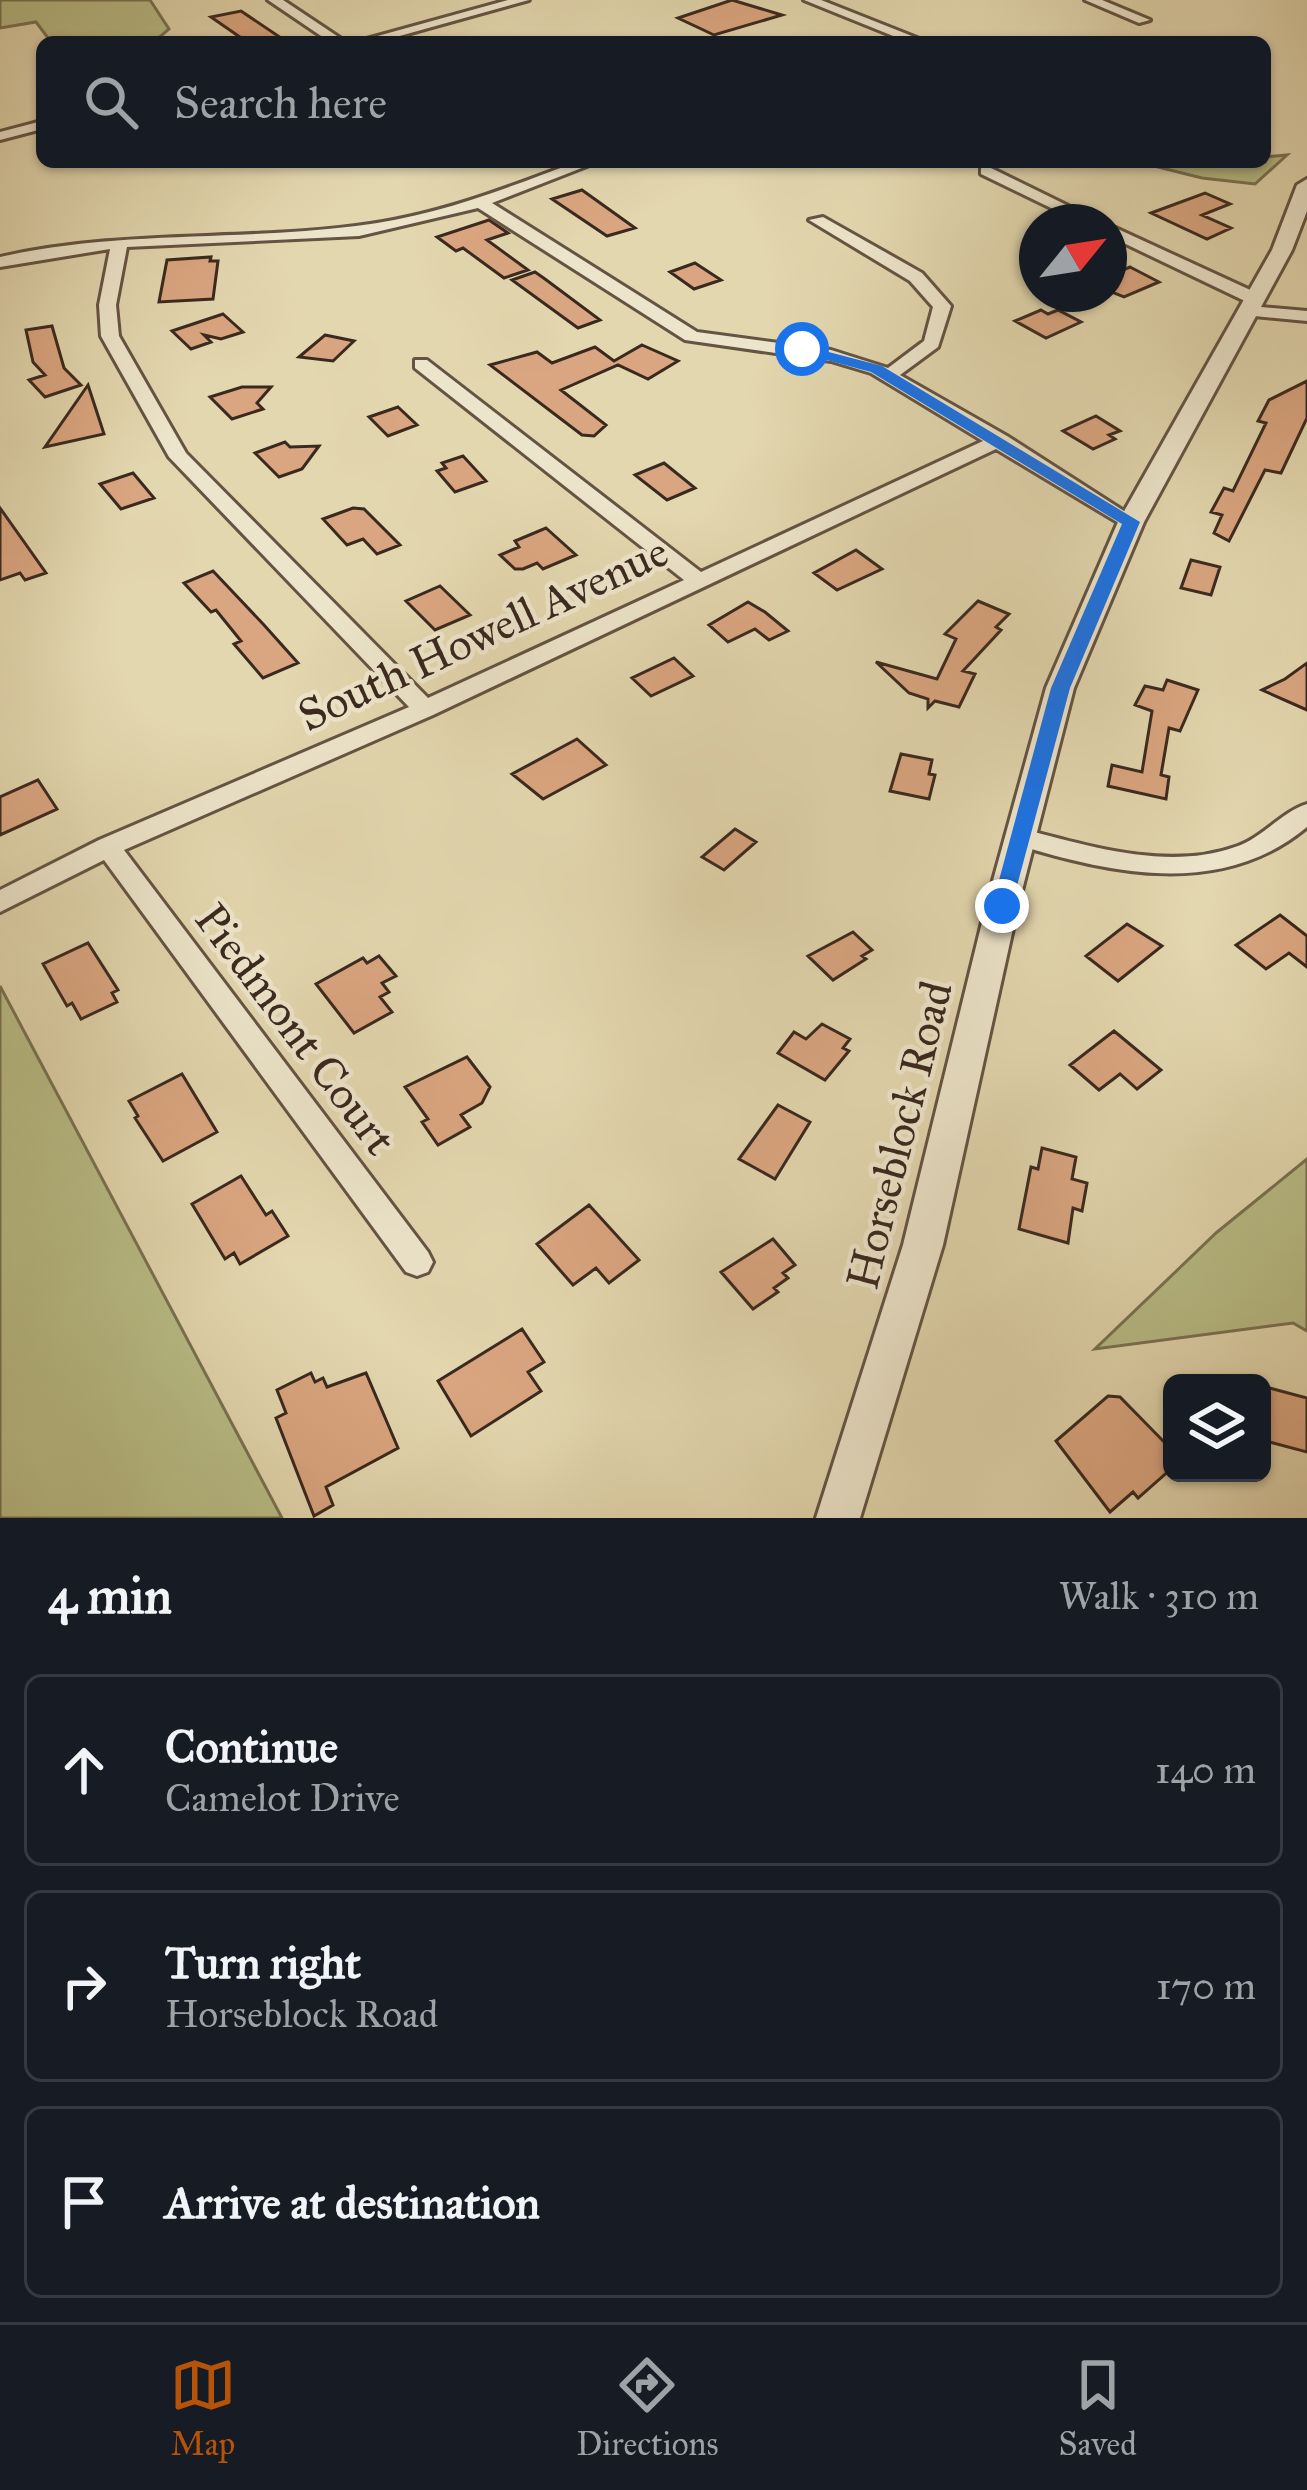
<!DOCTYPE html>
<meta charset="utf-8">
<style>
:root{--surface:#171b24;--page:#20242c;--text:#f1f3f6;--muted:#9ea1a6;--line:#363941;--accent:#b45309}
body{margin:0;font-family:"IM FELL Great Primer",serif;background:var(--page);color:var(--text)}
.controls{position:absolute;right:36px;bottom:36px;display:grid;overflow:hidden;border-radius:18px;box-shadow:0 3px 9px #0004}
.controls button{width:108px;height:108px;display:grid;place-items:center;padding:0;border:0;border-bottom:3px solid var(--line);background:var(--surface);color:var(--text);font:60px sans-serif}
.compass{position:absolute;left:1019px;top:204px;width:108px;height:108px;border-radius:50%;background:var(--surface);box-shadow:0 3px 9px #0004;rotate:60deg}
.stop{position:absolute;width:36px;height:36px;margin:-27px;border:9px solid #1a73e8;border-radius:50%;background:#fff}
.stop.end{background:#1a73e8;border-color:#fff;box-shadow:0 3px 12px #0008}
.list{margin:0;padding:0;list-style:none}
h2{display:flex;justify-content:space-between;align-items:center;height:156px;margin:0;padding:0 48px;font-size:51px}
h2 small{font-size:39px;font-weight:400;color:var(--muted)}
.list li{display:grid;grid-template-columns:78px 1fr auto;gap:36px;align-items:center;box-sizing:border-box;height:192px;margin:0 24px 24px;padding:0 24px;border:3px solid var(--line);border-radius:18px}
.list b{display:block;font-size:45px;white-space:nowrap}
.list p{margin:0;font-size:39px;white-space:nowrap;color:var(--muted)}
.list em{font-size:39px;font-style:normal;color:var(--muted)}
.icon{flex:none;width:66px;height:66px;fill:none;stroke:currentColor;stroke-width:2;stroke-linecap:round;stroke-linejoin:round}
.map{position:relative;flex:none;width:1307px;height:1518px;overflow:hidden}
.search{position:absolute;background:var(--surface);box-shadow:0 3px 9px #0004;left:36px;right:36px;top:36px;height:132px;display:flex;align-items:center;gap:30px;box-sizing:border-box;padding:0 42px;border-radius:18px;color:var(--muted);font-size:45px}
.sheet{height:804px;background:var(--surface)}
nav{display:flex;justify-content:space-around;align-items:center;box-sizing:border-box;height:168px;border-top:3px solid var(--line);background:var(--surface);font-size:33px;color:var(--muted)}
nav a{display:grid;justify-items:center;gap:6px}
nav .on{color:var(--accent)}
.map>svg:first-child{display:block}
.green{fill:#b9bd87;stroke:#7a7353;stroke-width:3}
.building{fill:#daa681;stroke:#3a291f;stroke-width:3}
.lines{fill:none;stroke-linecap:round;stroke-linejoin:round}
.minor-casing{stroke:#645443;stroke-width:6}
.tertiary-casing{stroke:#645443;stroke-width:6}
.minor{fill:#ede5cb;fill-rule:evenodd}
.tertiary{fill:#ede5cb;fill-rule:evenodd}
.route{fill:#1a73e8}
.labels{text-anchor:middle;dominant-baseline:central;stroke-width:9;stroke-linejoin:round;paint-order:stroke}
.street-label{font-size:45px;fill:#3a291f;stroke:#ede5cb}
</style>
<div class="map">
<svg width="1307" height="1518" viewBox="0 0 1307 1518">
<rect width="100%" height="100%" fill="#e3d7af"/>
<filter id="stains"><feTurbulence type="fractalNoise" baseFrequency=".00167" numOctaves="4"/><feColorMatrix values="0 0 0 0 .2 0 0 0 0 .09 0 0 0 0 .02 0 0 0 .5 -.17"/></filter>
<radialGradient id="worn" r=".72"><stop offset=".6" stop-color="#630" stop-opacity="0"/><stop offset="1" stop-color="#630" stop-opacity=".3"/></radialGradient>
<path class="green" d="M0,0h150l19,29 -15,13h-103l-15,-20 -36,6z
M1287,155l-32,29 -53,-6 -64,-16h127v-5z
M0,986l282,532h-282z
M1307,1159v172l-14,-8 -198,26 121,-116z"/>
<path class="building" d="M732,0l50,15 -68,20 -36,-17z
M241,11l46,31h-40l-36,-25z
M582,190l53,38 -28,8 -55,-37z
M1205,193l25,11 -28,11 29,13 -24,11 -56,-26z
M489,220l19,13 -21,7 41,30 -24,8 -41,-30 -7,3 -19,-14z
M211,257l-1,4h8l-5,38 -54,3 8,-42z
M695,263l26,17 -27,9 -24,-17z
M1130,267l29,15 -35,15 -15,-6v-15z
M535,272l10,7 55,41 -22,8 -66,-48z
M1041,310l7,4 10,-4 23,12 -35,16 -31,-17z
M223,314l20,18 -22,7 -17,-4 7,7 -20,7 -19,-18z
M52,326l12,42 17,17 -36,12 -16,-17 16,-5 -12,-13 -7,-32z
M325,335l29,6 -21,20 -34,-4z
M642,345l36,16 -30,18 -30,-14 -57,25 45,35 -12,11 -12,-1 -92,-70 47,-13 15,11 43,-16 19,14z
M1307,381v37l-26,55 -16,-3 -36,71 -15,-8 8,-18 -11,-3 13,-24 9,3 33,-68 -8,-2 11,-21z
M88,385l16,49 -59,13z
M242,387h29l-14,16 6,6 -31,10 -22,-22z
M398,407l19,18 -29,11 -19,-19z
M1096,416l24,15 -11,4 6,4 -22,10 -30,-18z
M285,442l5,5 29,-1 -17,23 -23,8 -24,-24z
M463,456l23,25 -31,11 -18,-21 9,-3 -4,-5z
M664,463l31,25 -28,12 -32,-25z
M133,473l21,25 -33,11 -21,-25z
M0,508l46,65 -21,7 -5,-7 -20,7z
M353,508l11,1 36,36 -23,9 -14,-15 -16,6 -24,-26z
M546,528l30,27 -33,14 -6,-6 -14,6h-8l-15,-14 19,-8 -4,-6z
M856,550l26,19 -45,21 -23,-17z
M1191,560l29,7 -9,28 -30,-7z
M213,571l51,54 34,38 -35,15 -29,-34 7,-3 -25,-31 -5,2 -27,-29z
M440,586l30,29 -35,15 -29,-29z
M978,601l31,13 -13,13 5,3 -38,41 12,3 -16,33 -24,-6 -7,7v-9l-19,-6 -33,-31 61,17 19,-40 -11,-5z
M748,602l17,10 23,19 -19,9 -14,-11 -27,13 -19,-17z
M674,658l19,18 -42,20 -19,-18z
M1307,663v47l-45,-20 23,-11z
M1167,680l31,10 -18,41 -11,-3 -8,47 8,2 -3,22 -58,-13 4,-21 30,7 10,-61 -17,-6 10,-19 18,4z
M577,739l29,26 -63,34 -31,-25z
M901,754l31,6 -3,14 6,1 -6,24 -39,-8z
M38,780l19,29 -57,26v-38z
M735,829l21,13 -32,28 -22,-13z
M1280,915l27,21v31l-18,-14 -23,16 -30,-24z
M1127,924l35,22 -44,35 -32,-25z
M853,932l19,18 -10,6 4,3 -33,21 -25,-24z
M88,943l30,47 -6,3 5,9 -36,17 -9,-16 -5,3 -24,-42z
M379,956l17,20 -14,7 7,9 -9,5 12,15 -38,21 -38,-49 47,-26 4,5z
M822,1024l28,15 -7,9 6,3 -24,29 -47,-27 16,-21 12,7z
M1114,1031l47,39 -24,19 -17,-15 -21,16 -29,-25z
M467,1057l23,30 -8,16 -21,12 9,12 -32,18 -16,-23 6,-3 -23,-32z
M182,1074l35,58 -54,29 -28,-43 3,-2 -9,-15z
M778,1105l32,17 -35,57 -36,-20z
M1042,1148l34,9 -4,22 15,4 -5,28 -9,-3 -5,35 -49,-14 12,-62 7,2z
M241,1176l25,39 6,-4 16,25 -48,28 -6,-11 -9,6 -33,-55z
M589,1205l50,55 -30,23 -13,-15 -23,17 -36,-41z
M773,1239l22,26 -12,8 5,5 -14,10 4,4 -25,17 -32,-37z
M522,1329l22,33 -16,10 13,19 -70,45 -33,-55z
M311,1373l4,9 8,-4 4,9 39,-14 32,75 -72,39 7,18 -19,11 -38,-98 10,-5 -9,-23z
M1262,1386l45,12v54l-45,-12z
M1108,1396l12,1 52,53v18l-34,30 -5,-6 -23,20 -54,-71z"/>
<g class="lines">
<g class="minor-casing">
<path id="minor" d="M268,0h15l63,42h-16z
M508,0h21l-151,42h-22z
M804,0h17l106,42h-19z
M1085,0h17l48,20 -11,3z
M42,121v8l-42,11v-8z
M576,162h21l-105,41 205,129 134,18 57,18 36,-27 9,-34 -23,-26 -101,-61 14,-3 99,56 29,33 -13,41 -38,28 107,61 134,86 -10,6 -7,-2 -128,-77 -563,266 -309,135 304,402 5,10 -5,10 -11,4 -11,-4 -302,-412 -104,52v-22l99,-50 310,-133 -240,-250 -68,-121 -2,-31 11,-56 -110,18v-10c118,-27 237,-16 356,-31 77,-9 149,-37 220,-64zM478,208l207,132 146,21 40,12 112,68 -282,131 -274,-212h-12v8l269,212 -256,118 -242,-245 -67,-117 -3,-31 11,-58 232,-11z
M981,168h10l110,54h-21l-99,-48z
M1109,225l150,69 3,4 -15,4 -138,-66z
M1250,306l57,5v10l-63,-6v-8z
M1307,804v23c-85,71 -195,47 -293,17l-4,-6 4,-6 9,-3c66,17 145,42 212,18 28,-9 46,-35 72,-43z"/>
</g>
<g class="tertiary-casing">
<path id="tertiary" d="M1307,179v32l-15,39 -148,272 -70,166 -56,218 -75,339 -83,273h-44l87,-273 83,-339 60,-218 72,-166 154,-272 25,-65z"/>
</g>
<use href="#minor" class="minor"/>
<use href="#tertiary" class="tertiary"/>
</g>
<path class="route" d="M802,345l80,21 258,156 -70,166 -60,224 -8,2 -10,-8 59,-218 71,-164 -251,-152 -74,-20z"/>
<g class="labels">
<g class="street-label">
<text transform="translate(483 633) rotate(-25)">South Howell Avenue</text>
<text transform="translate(296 1029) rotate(53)">Piedmont Court</text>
<text transform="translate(899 1135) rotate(-76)">Horseblock Road</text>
</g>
</g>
<rect width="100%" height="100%" filter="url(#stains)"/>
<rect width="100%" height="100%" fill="url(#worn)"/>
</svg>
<div class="controls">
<button><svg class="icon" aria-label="layers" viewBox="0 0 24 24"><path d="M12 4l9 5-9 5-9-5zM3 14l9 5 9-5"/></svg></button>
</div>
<svg class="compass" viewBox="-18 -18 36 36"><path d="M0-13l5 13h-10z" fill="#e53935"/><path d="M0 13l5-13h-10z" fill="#9ea1a6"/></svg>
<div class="stop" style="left:802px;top:349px"></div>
<div class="stop end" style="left:1002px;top:906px"></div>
<div class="search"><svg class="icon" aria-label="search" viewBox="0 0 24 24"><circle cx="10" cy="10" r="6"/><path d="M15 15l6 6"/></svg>Search here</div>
</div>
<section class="sheet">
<h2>4 min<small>Walk · 310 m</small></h2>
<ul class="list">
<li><svg class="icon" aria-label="ahead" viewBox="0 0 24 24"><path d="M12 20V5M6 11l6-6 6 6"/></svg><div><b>Continue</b><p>Camelot Drive</p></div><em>140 m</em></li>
<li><svg class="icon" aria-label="right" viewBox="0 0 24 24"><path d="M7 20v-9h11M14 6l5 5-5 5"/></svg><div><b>Turn right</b><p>Horseblock Road</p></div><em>170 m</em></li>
<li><svg class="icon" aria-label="arrive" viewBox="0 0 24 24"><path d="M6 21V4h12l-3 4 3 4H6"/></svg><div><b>Arrive at destination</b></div></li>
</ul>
</section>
<nav>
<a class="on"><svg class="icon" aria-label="map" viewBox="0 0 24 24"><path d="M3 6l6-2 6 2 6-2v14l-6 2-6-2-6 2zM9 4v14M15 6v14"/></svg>Map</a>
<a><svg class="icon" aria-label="directions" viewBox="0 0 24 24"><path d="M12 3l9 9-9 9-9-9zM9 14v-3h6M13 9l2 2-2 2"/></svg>Directions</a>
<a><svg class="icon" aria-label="saved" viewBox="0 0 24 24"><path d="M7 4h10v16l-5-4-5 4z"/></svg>Saved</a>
</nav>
